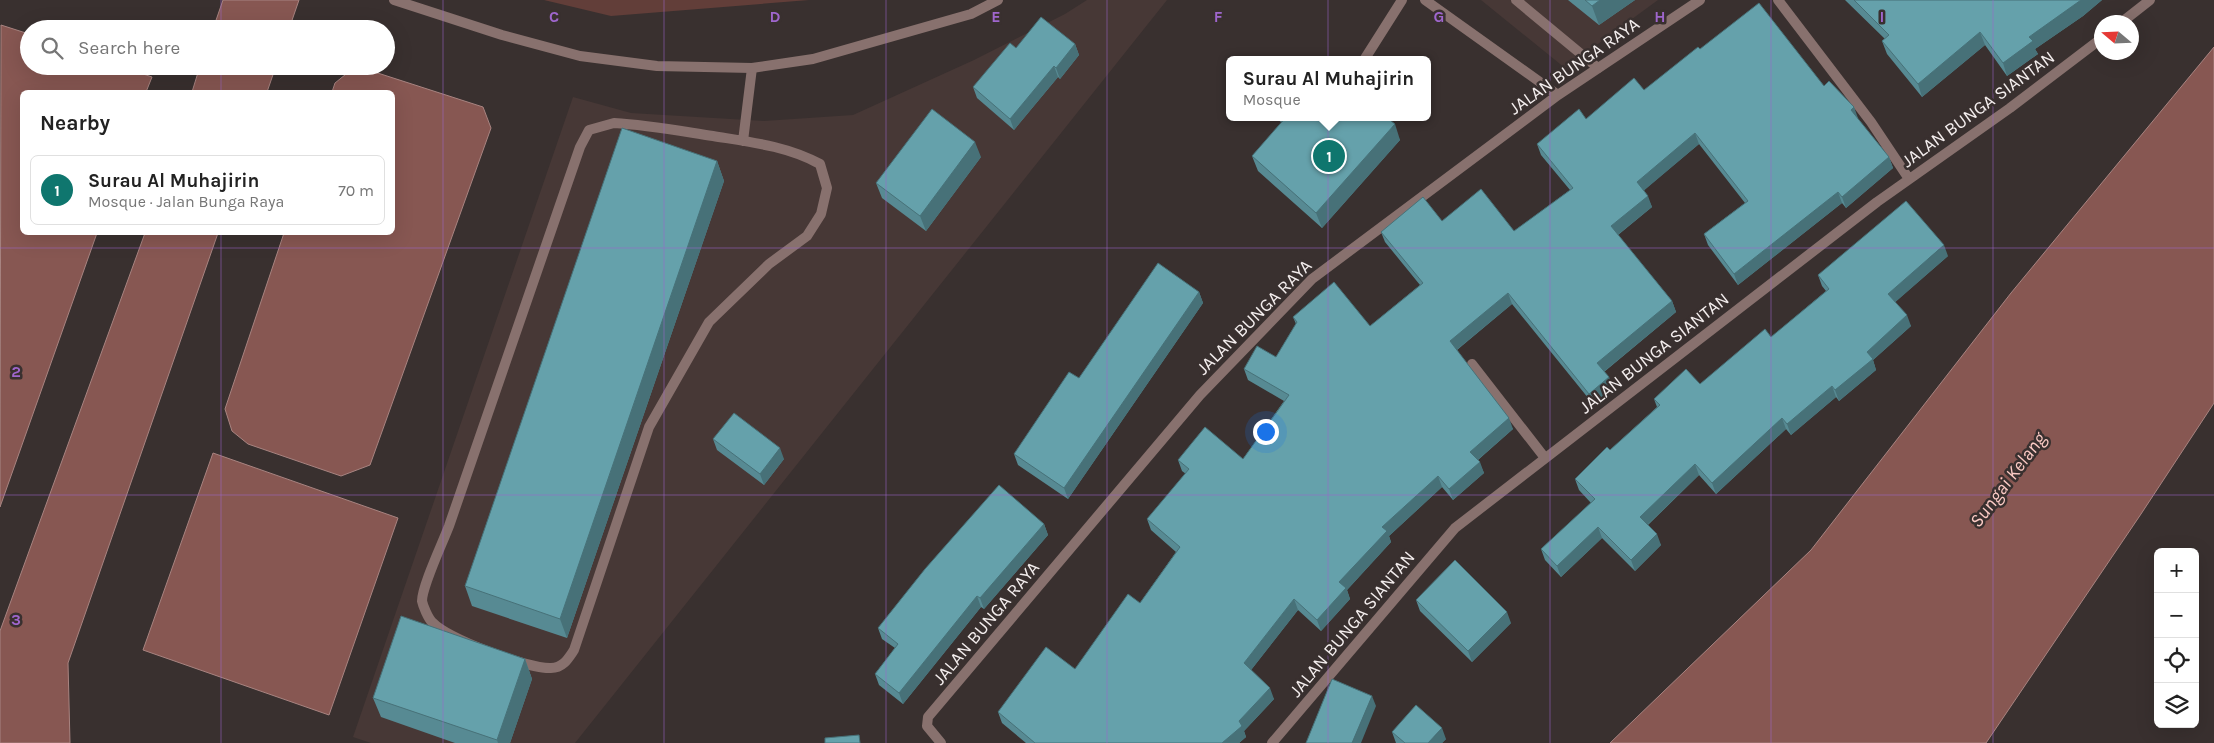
<!DOCTYPE html>
<meta charset="utf-8">
<style>
:root{--surface:#fff;--page:#f2f2f2;--text:#222;--muted:#767676;--line:#e0e0e0;--accent:#0f766e}
body{margin:0;font-family:Karla,sans-serif;background:var(--page);color:var(--text)}
.controls{position:absolute;right:15px;bottom:15px;display:grid;overflow:hidden;border-radius:8px;box-shadow:0 5px 20px #0002}
.controls button{width:45px;height:45px;display:grid;place-items:center;padding:0;border:0;border-bottom:1px solid var(--line);background:var(--surface);color:var(--text);font:25px sans-serif}
.compass{position:absolute;left:2094px;top:15px;width:45px;height:45px;border-radius:50%;background:var(--surface);box-shadow:0 5px 20px #0002;rotate:289deg}
.you{position:absolute;left:1265px;top:431px;width:18px;height:18px;margin:-12px;border:4px solid #fff;border-radius:50%;background:#1a73e8;box-shadow:0 0 0 8px #1a73e833}
.badge{display:grid;place-items:center;width:32px;height:32px;border-radius:50%;background:var(--accent);color:#fff;font-size:16px;font-weight:700}
.pin{position:absolute;translate:-50% -50%;border:2px solid #fff;box-shadow:0 1px 5px #0006}
.popup{position:absolute;left:1226px;top:56px;width:205px;height:65px;box-sizing:border-box;display:grid;place-content:center;border-radius:8px;background:var(--surface);filter:drop-shadow(0 1px 4px #0005);font-size:16px;white-space:nowrap;color:var(--muted)}
.popup b{font-size:19px;color:var(--text)}
.popup::after{content:'';position:absolute;left:50%;top:100%;margin-left:-10px;border:10px solid transparent;border-top-color:var(--surface)}
.list{margin:0;padding:0;list-style:none}
h2{display:flex;justify-content:space-between;align-items:center;height:65px;margin:0;padding:0 20px;font-size:21px}
h2 small{font-size:16px;font-weight:400;color:var(--muted)}
.list li{display:grid;grid-template-columns:32px 1fr auto;gap:15px;align-items:center;box-sizing:border-box;height:70px;margin:0 10px 10px;padding:0 10px;border:1px solid var(--line);border-radius:8px}
.list b{display:block;font-size:19px;white-space:nowrap}
.list p{margin:0;font-size:16px;white-space:nowrap;color:var(--muted)}
.list em{font-size:16px;font-style:normal;color:var(--muted)}
.icon{flex:none;width:28px;height:28px;fill:none;stroke:currentColor;stroke-width:2;stroke-linecap:round;stroke-linejoin:round}
.map{position:relative;flex:none;width:2214px;height:743px;overflow:hidden}
.search{position:absolute;background:var(--surface);box-shadow:0 5px 20px #0002;left:20px;top:20px;width:375px;height:55px;display:flex;align-items:center;gap:12px;box-sizing:border-box;padding:0 18px;border-radius:28px;color:var(--muted);font-size:19px}
.panel{position:absolute;background:var(--surface);box-shadow:0 5px 20px #0002;left:20px;top:90px;width:375px;height:145px;border-radius:8px}
.map>svg:first-child{display:block}
.built{fill:#473836}
.green{fill:#623e39}
.water{fill:#875752;stroke:#a88481}
.lines{fill:none;stroke-linecap:round;stroke-linejoin:round}
.lane{stroke:#88716e;stroke-width:10}
.street{stroke:#88716e;stroke-width:10}
.wall{fill:#578a93}
.shaded-wall{fill:#477178}
.building{fill:#65a1ab;stroke:#477178}
.grid{fill:none;stroke:#9f66cd;stroke-width:1;stroke-opacity:0.55}
.labels{text-anchor:middle;dominant-baseline:central;stroke-width:5;stroke-linejoin:round;paint-order:stroke}
.street-label{font-size:18px;fill:#f4eeee;stroke:#39302f}
.water-label{font-size:19px;font-style:italic;fill:#fccbc5;stroke:#39302f}
.grid-label{font-size:16px;text-anchor:middle;font-weight:bold;fill:#9f66cd;stroke:#39302f;stroke-width:5;stroke-linejoin:round;paint-order:stroke}
</style>
<div class="map">
<svg width="2214" height="743" viewBox="0 0 2214 743">
<rect width="100%" height="100%" fill="#39302f"/>
<path class="built" d="M1087,0h80l-592,743h-204l-18,-6 220,-640 58,16 133,8 89,-6 121,-55 91,-46z
M1481,0h177l-93,68z"/>
<path class="green" d="M544,0h265l-198,16z"/>
<path class="water" d="M223,0h76l-10,29h-76z
M1,25l28,9v32h91l32,11 -6,15h-124v140l75,1 -97,274z
M2214,47v356l-73,111 -155,229h-376l201,-193 200,-257z
M200,66h76l-9,26h-75z
M356,66l127,41 8,21 -121,337 -29,11 -93,-32 -16,-13 -7,-22 59,-176 108,-1v-140h-60l3,-9z
M145,233h73l-150,430 2,80h-70v-112z
M213,453l185,65 -69,197 -186,-65z"/>
<g class="lines">
<path class="lane" d="M1516,0l82,68
M1364,60l38,-60
M614,123c34,2 66,8 99,13 37,6 74,10 107,28l7,24 -6,26 -14,22 -38,28 -60,58 -60,105 -75,223c-6,9 -11,18 -23,18 -23,1 -103,-29 -119,-46 -4,-4 -9,-16 -10,-21 0,-15 21,-59 27,-75l131,-379 9,-17z
M743,141l9,-73"/>
<path class="street" d="M394,0l108,35 78,21 77,10 95,2 61,-9 158,-45 27,-14
M1425,0l133,95
M1778,0l93,122 38,57
M2122,22l28,-22
M1472,364l73,94
M941,743l-14,-17 1,-9 272,-322 112,-116 246,-184 142,-95
M1272,743l183,-215 422,-326 133,-94 92,-70"/>
</g>
<path class="wall" d="M1568,0h67l-36,25z
M1845,0h257l-19,16 -48,33 3,5 -31,22 -22,-31 -63,52 -35,-43 -5,-13 3,-2z
M1075,44l4,11 -19,24 -2,-2 -44,53 -37,-32 -4,-11 43,-39z
M1700,49l124,37 30,21 3,12 32,38 4,11 -47,40 -4,-5 -104,82 -30,-40 -4,-11 41,-31 -46,-59 -55,46 8,17 -34,28 54,66 4,11 -72,60 5,5 4,11 -20,16 -81,-100 -55,46 56,79 -35,31 6,13 -31,27 -11,-13 -53,49 2,6 -44,48 3,9 -29,32 -23,-21 -47,60 23,29 -30,32 2,6 -7,6h-213l-24,-20 -4,-11 77,-43 65,-66 36,-51 -25,-22 -4,-11 39,-45 -4,-3 -4,-11 65,-1 41,-58 -36,-21 -4,-11 32,-12 20,-33 -3,-7 77,9 50,-41 -35,-43 -4,-10 61,-11 72,10 56,-41 -29,-35 -4,-11 107,-54z
M1275,117h111l14,23 -78,88 -64,-57 -6,-15 30,-33z
M981,157l-55,74 -44,-33 -6,-15z
M717,161l7,20 -157,457 -95,-32 -7,-20z
M1948,256l-53,46 16,24 -38,34 3,10 -37,31 -3,-4 -45,38 -5,-6 -70,65 -17,-19 -51,50 13,20 -26,26 -33,-33 -41,39 -16,-17 -4,-11 50,-46 -12,-13 -4,-11 35,-29 47,-43 -3,-8 46,-15 71,-47 55,-46 -4,-5 -4,-11z
M1199,292l4,11 -135,196 -50,-34 -4,-11 65,-76z
M713,439l71,20 -20,26 -47,-35z
M1044,524l4,11 -64,74 -3,-2 -78,97 -24,-19 -4,-11 20,-26 -13,-9 -4,-11z
M1416,600l95,23 -39,39 -52,-51z
M525,659l7,20 -22,64h-55l-74,-26 -8,-19z
M1392,732l54,7 -4,4h-46z"/>
<path class="shaded-wall" d="M1600,0h35l-36,25 -7,-19z
M2081,0h21l-19,16 -48,33 3,5 -31,22 -4,-13 26,-26z
M1980,32l5,13 -63,52 -4,-13z
M1075,44l4,11 -19,24 -4,-11z
M1054,66l4,11 -44,53 -4,-11z
M1854,107l4,11 -3,3 -4,-11z
M1395,124l5,16 -78,88 -6,-15z
M1695,133l4,11 -58,49 -4,-11z
M975,142l6,15 -55,74 -6,-15z
M1889,157l4,11 -47,40 -4,-11z
M717,161l7,20 -157,457 -7,-19z
M1838,192l4,11 -104,82 -4,-11z
M1648,196l4,11 -37,30 -4,-11z
M1944,245l4,11 -56,49 -4,-11z
M1199,292l4,11 -135,196 -4,-11z
M1508,293l4,11 -58,48 -4,-11z
M1672,301l4,11 -75,62 -4,-11z
M1907,315l4,11 -38,34 3,10 -37,31 -4,-11 32,-38z
M1609,377l4,11 -20,16 -4,-10z
M1832,386l4,11 -45,38 -4,-11z
M1509,418l4,11 -39,34 -4,-11z
M1782,418l4,11 -70,65 -4,-11z
M780,448l4,11 -20,26 -4,-11z
M1480,462l4,11 -31,27 -4,-11z
M1695,464l4,11 -55,53 -4,-11z
M1438,476l4,11 -53,49 2,6 -44,48 3,9 -29,32 -4,-11 22,-38 43,-55z
M1044,524l4,11 -64,74 -4,-11z
M1598,527l4,11 -41,39 -4,-11z
M1657,534l4,11 -26,26 -4,-11z
M977,596l4,11 -78,97 -4,-11z
M1294,599l4,11 -50,64 -4,-11z
M1507,612l4,11 -39,39 -4,-11z
M525,659l7,20 -22,64h-12l-1,-3z
M1270,688l4,11 -30,32 2,6 -7,6h-17l17,-22z
M1372,696l4,10 -15,37h-9z
M1442,728l4,11 -4,4h-14z"/>
<path class="building" d="M1585,0h15l-8,6z
M1854,0h227l-52,37 4,4 -30,22 -23,-31 -62,52 -36,-43 7,-6z
M1759,3l65,83 5,-5 25,26 -3,3 38,47 -47,40 -4,-5 -104,82 -30,-40 44,-33 -53,-68 -58,49 11,14 -37,30 61,75 -75,62 12,14 -20,17 -81,-101 -58,48 59,77 -39,34 10,10 -31,27 -11,-13 -56,51 5,4 -48,51 7,6 -29,32 -23,-21 -50,64 26,25 -31,33 3,5 -20,17h-187l-37,-31 48,-65 29,22 53,-75 12,9 40,-56 -33,-28 42,-50 -11,-9 27,-33 38,32 46,-64 -45,-26 13,-23 19,11 21,-35 -4,-5 41,-35 36,44 53,-43 -42,-51 42,-35 19,24 39,-32 33,42 59,-43 -36,-44 42,-35 7,10 48,-41 10,12 54,-43 2,2z
M1041,17l34,27 -19,24 -2,-2 -44,53 -37,-32 37,-44 6,5z
M932,109l43,33 -55,74 -44,-33z
M1286,117h100l9,7 -79,89 -64,-57z
M622,128l95,33 -157,458 -95,-33z
M1906,201l38,44 -56,49 19,21 -40,37 6,7 -38,31 -3,-4 -45,38 -5,-6 -70,65 -17,-19 -55,53 17,17 -26,26 -33,-33 -41,39 -16,-17 54,-50 -20,-20 32,-32 3,3 50,-45 -6,-6 32,-30 14,15 65,-55 6,8 58,-48 -11,-14z
M1158,263l41,29 -135,196 -50,-34 55,-82 10,6z
M734,413l46,35 -20,26 -47,-35z
M999,485l45,39 -64,74 -3,-2 -78,97 -24,-19 23,-30 -20,-16 47,-59z
M1455,560l52,52 -39,39 -52,-51z
M401,616l124,43 -28,81 -124,-42z
M1332,679l40,17 -20,47h-46z
M1416,705l26,23 -14,15h-23l-13,-11z
M859,735l1,8h-35v-5z"/>
<path class="grid" d="M221,0v29M443,0v743M664,0v743M886,0v743M1107,0v743M1328,0v743M1550,0v743M1771,0v743M1993,0v743M221,66v26M221,232v511M0,248h2214M0,495h2214"/>
<g class="labels">
<g class="street-label">
<text transform="translate(1574 66) rotate(-35)">JALAN BUNGA RAYA</text>
<text transform="translate(1978 109) rotate(-36)">JALAN BUNGA SIANTAN</text>
<text transform="translate(1254 317) rotate(-45)">JALAN BUNGA RAYA</text>
<text transform="translate(1654 353) rotate(-38)">JALAN BUNGA SIANTAN</text>
<text transform="translate(986 623) rotate(-50)">JALAN BUNGA RAYA</text>
<text transform="translate(1352 624) rotate(-50)">JALAN BUNGA SIANTAN</text>
</g>
<g class="water-label">
<text transform="translate(2008 480) rotate(-53)">Sungai Kelang</text>
</g>
</g>
<g class="grid-label">
<text x="554" y="22">C</text>
<text x="775" y="22">D</text>
<text x="996" y="22">E</text>
<text x="1218" y="22">F</text>
<text x="1439" y="22">G</text>
<text x="1660" y="22">H</text>
<text x="1882" y="22">I</text>
<text x="16" y="377">2</text>
<text x="16" y="625">3</text>
</g>
</svg>
<div class="controls">
<button>+</button>
<button>−</button>
<button><svg class="icon" aria-label="locate" viewBox="0 0 24 24"><circle cx="12" cy="12" r="6"/><path d="M12 2v4M12 18v4M2 12h4M18 12h4"/></svg></button>
<button><svg class="icon" aria-label="layers" viewBox="0 0 24 24"><path d="M12 4l9 5-9 5-9-5zM3 14l9 5 9-5"/></svg></button>
</div>
<svg class="compass" viewBox="-18 -18 36 36"><path d="M0-13l5 13h-10z" fill="#e53935"/><path d="M0 13l5-13h-10z" fill="#767676"/></svg>
<div class="you"></div>
<div class="pin badge" style="left:1329px;top:156px">1</div>
<div class="popup"><b>Surau Al Muhajirin</b>Mosque</div>
<div class="search"><svg class="icon" aria-label="search" viewBox="0 0 24 24"><circle cx="10" cy="10" r="6"/><path d="M15 15l6 6"/></svg>Search here</div>
<section class="panel">
<h2>Nearby<small></small></h2>
<ul class="list">
<li><span class="badge">1</span><div><b>Surau Al Muhajirin</b><p>Mosque · Jalan Bunga Raya</p></div><em>70 m</em></li>
</ul>
</section>
</div>
